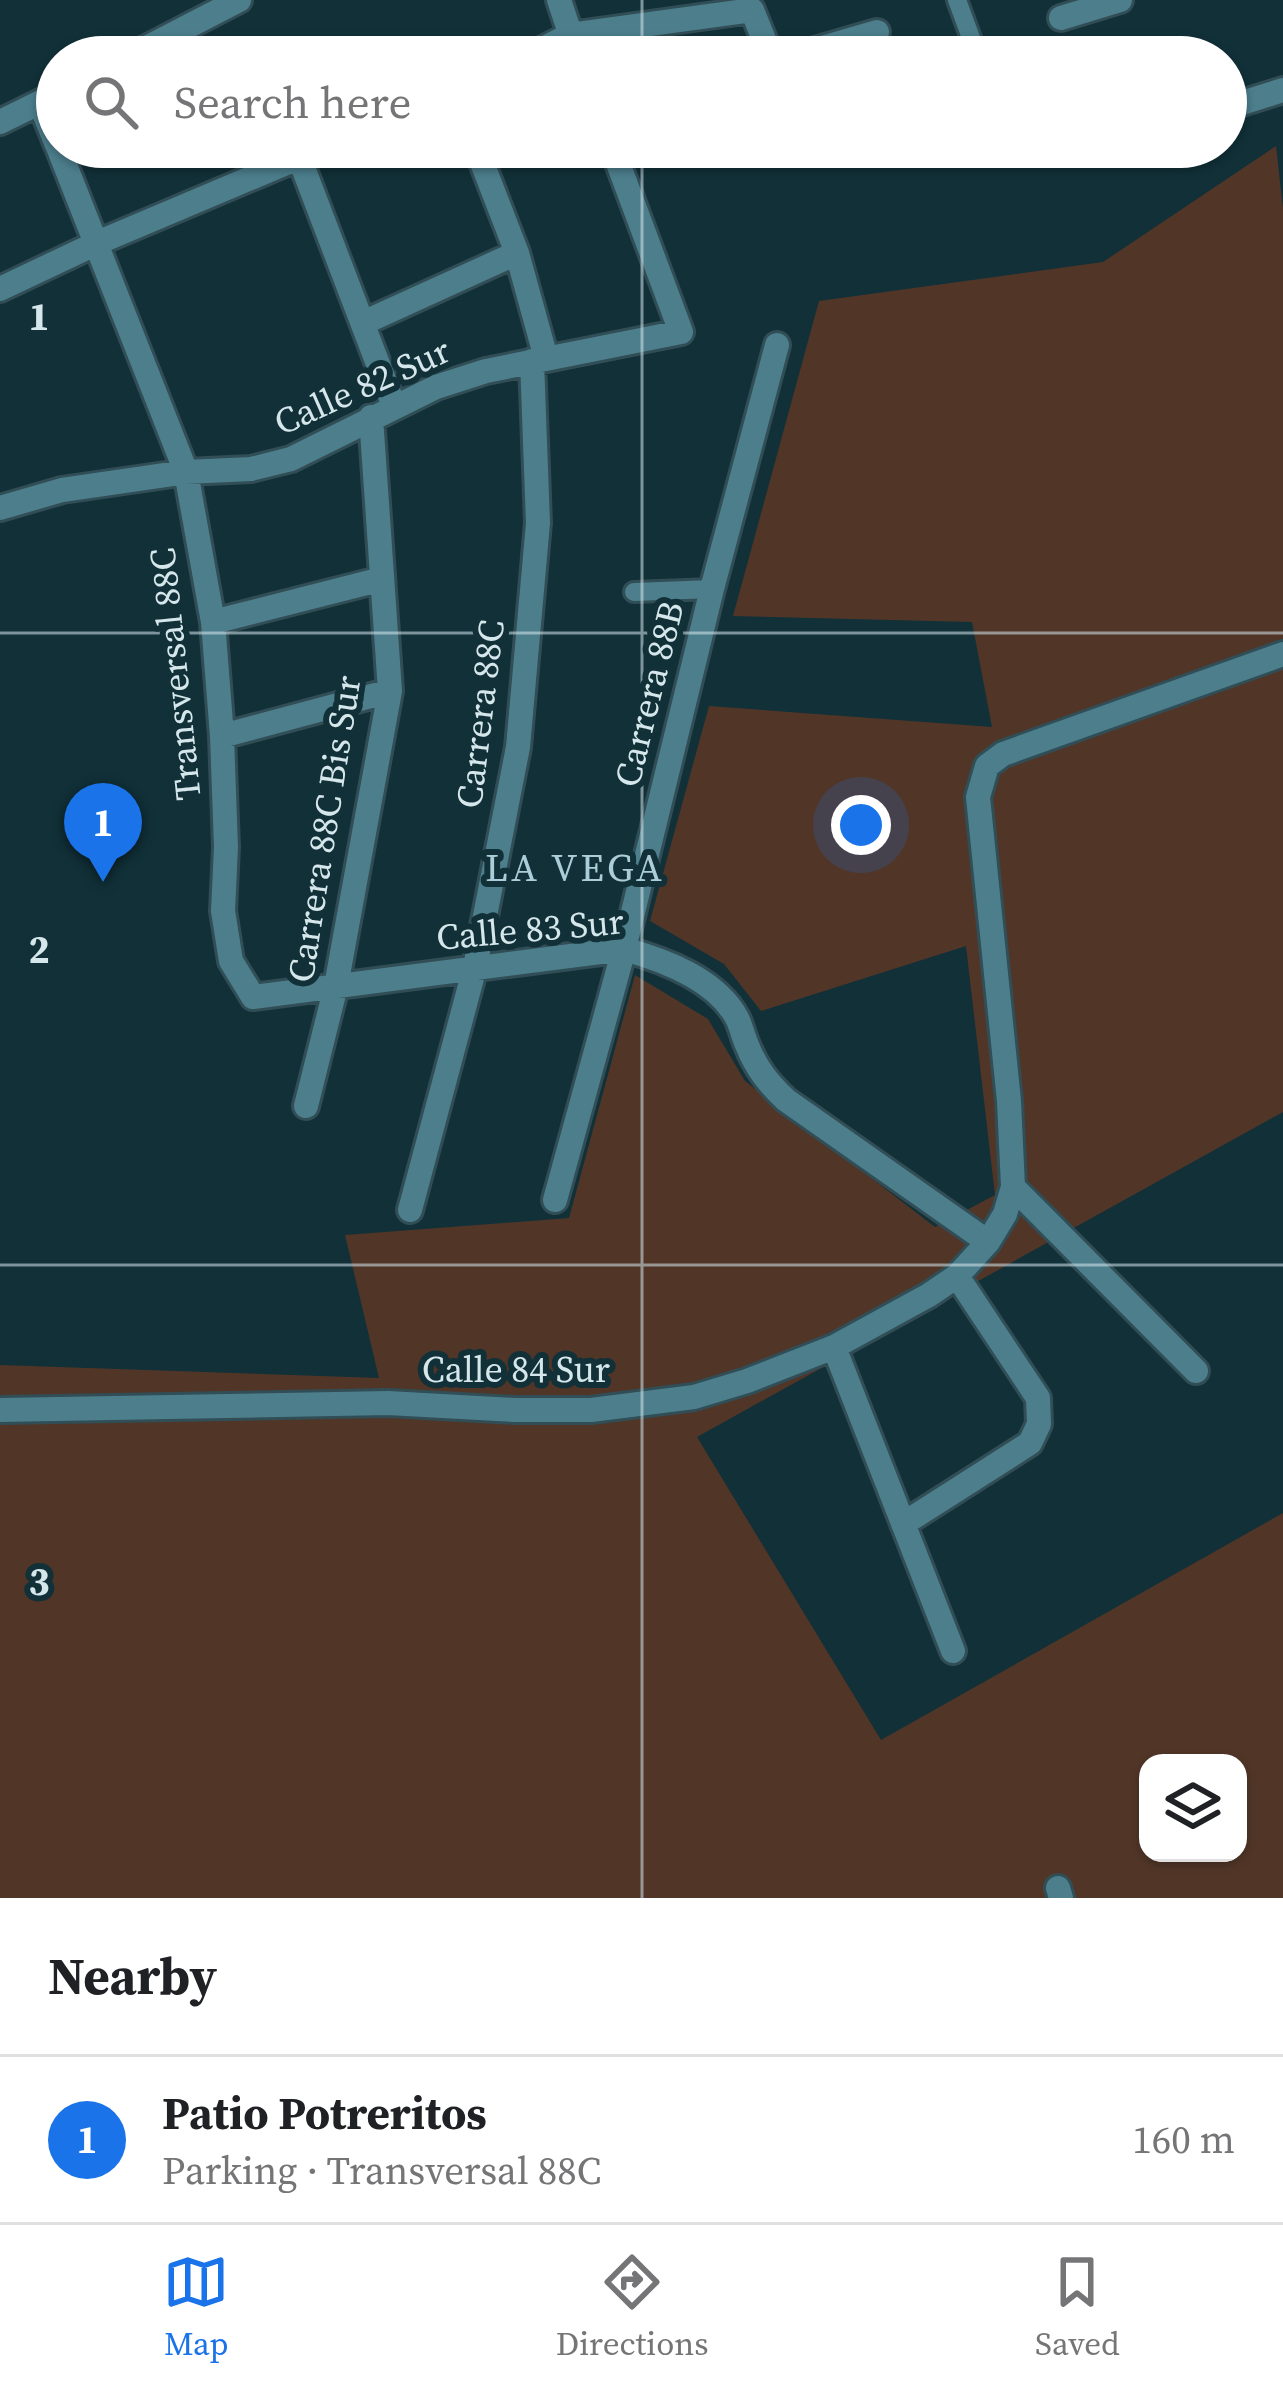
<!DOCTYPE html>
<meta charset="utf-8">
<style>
:root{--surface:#fff;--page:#f2f2f2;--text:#202124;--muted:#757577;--line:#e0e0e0;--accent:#1a73e8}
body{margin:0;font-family:"Source Serif 4",serif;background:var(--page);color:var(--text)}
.controls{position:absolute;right:36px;bottom:36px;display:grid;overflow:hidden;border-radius:24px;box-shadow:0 3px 9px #0004}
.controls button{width:108px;height:108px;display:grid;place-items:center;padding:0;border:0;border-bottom:3px solid var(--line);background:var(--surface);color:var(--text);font:60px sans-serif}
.you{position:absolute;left:861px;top:825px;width:42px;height:42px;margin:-30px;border:9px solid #fff;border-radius:50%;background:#1a73e8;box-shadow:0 0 0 18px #1a73e833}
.badge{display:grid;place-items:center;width:78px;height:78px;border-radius:50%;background:var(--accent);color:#fff;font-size:39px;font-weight:700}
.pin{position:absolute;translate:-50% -99px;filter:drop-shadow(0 3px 6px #0008)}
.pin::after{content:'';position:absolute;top:63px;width:42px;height:36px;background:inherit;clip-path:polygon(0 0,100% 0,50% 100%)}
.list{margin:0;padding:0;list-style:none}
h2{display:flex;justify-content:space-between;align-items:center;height:156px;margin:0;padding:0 48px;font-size:51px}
h2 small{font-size:39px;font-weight:400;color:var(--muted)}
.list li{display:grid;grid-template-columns:78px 1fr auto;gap:36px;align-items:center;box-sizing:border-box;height:168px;padding:0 48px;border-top:3px solid var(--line)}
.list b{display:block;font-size:45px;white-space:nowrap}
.list p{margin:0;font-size:39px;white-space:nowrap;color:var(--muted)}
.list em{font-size:39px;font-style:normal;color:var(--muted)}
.icon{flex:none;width:66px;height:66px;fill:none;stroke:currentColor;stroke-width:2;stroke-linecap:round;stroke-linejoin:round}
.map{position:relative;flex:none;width:1283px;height:1898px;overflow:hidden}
.search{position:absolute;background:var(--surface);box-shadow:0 3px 9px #0004;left:36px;right:36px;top:36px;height:132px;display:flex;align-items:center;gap:30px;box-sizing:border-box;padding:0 42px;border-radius:66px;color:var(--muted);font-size:45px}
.sheet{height:324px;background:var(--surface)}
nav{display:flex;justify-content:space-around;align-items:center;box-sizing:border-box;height:168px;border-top:3px solid var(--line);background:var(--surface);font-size:33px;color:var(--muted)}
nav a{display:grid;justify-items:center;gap:6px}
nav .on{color:var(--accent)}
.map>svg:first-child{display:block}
.green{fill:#513628;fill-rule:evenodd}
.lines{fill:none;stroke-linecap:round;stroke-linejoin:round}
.lane-casing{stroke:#314d55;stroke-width:24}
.street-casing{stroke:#314d55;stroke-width:30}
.lane{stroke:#4c7e8c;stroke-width:18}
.street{stroke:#4c7e8c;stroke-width:24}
.grid{fill:none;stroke:#d6e7ec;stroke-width:3;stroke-opacity:0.55}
.labels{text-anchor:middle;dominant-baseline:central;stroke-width:12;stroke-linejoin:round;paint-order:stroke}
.street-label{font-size:36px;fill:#d6e7ec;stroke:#113038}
.neighbourhood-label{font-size:39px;letter-spacing:3px;fill:#aacdd7;stroke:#113038}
.grid-label{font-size:39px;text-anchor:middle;font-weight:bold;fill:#d6e7ec;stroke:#113038;stroke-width:12;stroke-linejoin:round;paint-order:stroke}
</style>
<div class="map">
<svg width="1283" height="1898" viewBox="0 0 1283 1898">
<rect width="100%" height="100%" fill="#113038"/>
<path class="green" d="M1276,146l7,63v903l-586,325 184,303 402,-227v385h-1283v-533l379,13 -34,-143 224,-17 66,-243 73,44 37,62 190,146 60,-32 -29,-249 -205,65 -37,-47 -74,-43 59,-215 283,21 -20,-105 -239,-6 86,-315 284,-39zM1148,1763h90v90h-90z"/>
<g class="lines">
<g class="lane-casing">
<path id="lane" d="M957,0l21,57
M1011,147l4,9
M634,592l78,-3"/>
</g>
<g class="street-casing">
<path id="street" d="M559,0l19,57
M1061,18l59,-18
M129,57l110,-57
M527,57l43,-22 182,-25 19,47
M791,57l86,-25
M40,103l17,42
M1226,108l57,-18
M0,122l57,-28
M58,147l128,325 27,150 9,114 4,111 -3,64 8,50 22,36 371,-48c40,11 92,30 113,69 4,8 6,18 10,27 9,23 21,38 39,55l202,142
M476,147l41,106 29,105
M1097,150l9,-3
M299,157l95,249
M0,289l97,-46 227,-96
M363,323l154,-70
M0,508l62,-18 124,-18 65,-3 40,-10 145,-72 50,-16 195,-39 -69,-185
M213,622l169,-43
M222,736l168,-45
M306,1106l30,-120 54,-295 -19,-274
M1013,1187l183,184
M555,1200l69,-251 88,-360 65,-244
M410,1210l65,-243 43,-220 20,-224 -6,-162
M834,1347l119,304
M0,1410l388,-7 127,7h76l103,-13 53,-16 87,-34 95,-52 28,-19 31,-34 17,-28 8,-27 -4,-86 -31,-304 9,-31 16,-12 280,-100
M903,1524l127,-81 9,-19 -1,-26 -81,-122
M1058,1888l3,10"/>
</g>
<use href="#lane" class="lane"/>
<use href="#street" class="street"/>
</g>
<path class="grid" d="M642,0v57M642,147v1751M0,633h1283M0,1265h1283"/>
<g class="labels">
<g class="street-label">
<text transform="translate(362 386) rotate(-24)">Calle 82 Sur</text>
<text transform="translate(175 674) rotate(-96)">Transversal 88C</text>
<text transform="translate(649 694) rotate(-76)">Carrera 88B</text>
<text transform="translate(480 714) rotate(-83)">Carrera 88C</text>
<text transform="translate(324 829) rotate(-81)">Carrera 88C Bis Sur</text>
<text transform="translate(530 929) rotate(-5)">Calle 83 Sur</text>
<text x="516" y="1369">Calle 84 Sur</text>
</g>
<g class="neighbourhood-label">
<text x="575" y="867">LA VEGA</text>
</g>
</g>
<g class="grid-label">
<text x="39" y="330">1</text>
<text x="39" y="963">2</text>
<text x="39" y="1595">3</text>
</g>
</svg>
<div class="controls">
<button><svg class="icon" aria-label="layers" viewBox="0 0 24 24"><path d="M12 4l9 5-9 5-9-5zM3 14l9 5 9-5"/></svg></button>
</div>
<div class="you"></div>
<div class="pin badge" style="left:103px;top:882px">1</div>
<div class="search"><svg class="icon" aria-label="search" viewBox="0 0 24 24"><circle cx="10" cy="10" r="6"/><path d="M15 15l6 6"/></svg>Search here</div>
</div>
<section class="sheet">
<h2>Nearby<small></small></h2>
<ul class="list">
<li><span class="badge">1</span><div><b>Patio Potreritos</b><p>Parking · Transversal 88C</p></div><em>160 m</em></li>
</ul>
</section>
<nav>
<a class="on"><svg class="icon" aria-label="map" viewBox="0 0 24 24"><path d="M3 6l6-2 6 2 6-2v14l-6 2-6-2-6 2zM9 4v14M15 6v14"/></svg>Map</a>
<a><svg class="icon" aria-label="directions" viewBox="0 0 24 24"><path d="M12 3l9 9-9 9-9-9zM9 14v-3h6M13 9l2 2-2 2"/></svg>Directions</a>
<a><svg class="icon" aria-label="saved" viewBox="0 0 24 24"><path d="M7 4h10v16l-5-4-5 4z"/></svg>Saved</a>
</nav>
